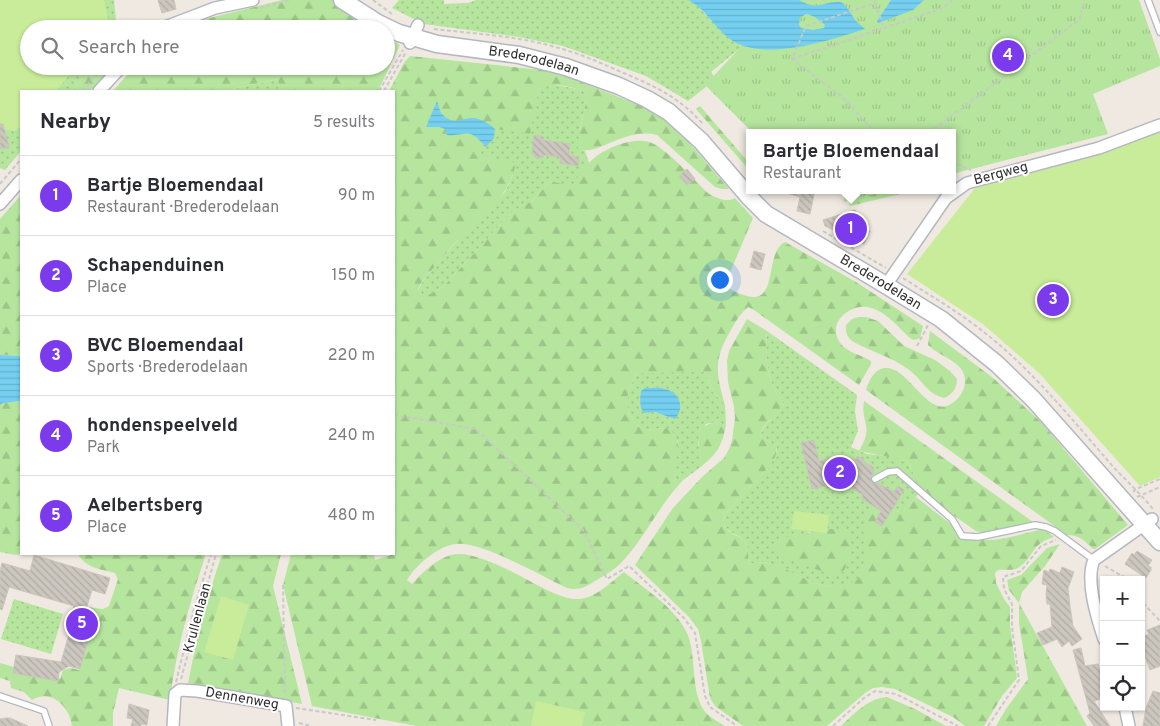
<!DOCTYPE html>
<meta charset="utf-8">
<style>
:root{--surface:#fff;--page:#f7f7f7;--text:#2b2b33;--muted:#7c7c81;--line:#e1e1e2;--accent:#7c3aed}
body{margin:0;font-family:Overpass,sans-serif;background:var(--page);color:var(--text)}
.controls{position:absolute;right:15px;bottom:15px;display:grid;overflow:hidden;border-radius:0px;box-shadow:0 1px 4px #0004}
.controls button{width:45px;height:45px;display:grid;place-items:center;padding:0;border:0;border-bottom:1px solid var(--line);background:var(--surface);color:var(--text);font:25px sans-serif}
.you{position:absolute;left:719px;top:279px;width:18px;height:18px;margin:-12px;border:4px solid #fff;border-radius:50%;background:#1a73e8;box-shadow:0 0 0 8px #1a73e833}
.badge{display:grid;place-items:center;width:32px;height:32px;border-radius:50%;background:var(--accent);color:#fff;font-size:16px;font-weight:700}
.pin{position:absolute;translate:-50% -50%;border:2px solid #fff;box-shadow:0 1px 5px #0006}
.popup{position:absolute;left:746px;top:129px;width:210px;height:65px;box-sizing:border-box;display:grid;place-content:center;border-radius:0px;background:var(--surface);filter:drop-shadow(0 1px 4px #0005);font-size:16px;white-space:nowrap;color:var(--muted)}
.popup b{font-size:19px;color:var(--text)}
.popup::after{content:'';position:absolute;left:50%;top:100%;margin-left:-10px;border:10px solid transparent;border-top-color:var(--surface)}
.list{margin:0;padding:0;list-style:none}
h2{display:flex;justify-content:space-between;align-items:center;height:65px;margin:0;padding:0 20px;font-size:21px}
h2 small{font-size:16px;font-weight:400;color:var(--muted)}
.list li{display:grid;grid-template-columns:32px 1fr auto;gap:15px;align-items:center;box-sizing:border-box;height:80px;padding:0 20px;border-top:1px solid var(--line)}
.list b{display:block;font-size:19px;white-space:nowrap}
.list p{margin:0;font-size:16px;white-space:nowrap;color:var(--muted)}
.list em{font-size:16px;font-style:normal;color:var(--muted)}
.icon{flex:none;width:28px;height:28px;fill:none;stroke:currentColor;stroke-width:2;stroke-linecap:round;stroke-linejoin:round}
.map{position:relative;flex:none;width:1160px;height:726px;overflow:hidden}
.search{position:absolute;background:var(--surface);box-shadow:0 1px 4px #0004;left:20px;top:20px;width:375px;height:55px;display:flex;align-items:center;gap:12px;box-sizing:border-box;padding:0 18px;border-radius:28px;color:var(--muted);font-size:19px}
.panel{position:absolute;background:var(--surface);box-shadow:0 1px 4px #0004;left:20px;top:90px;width:375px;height:465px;border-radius:0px}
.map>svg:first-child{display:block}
.grass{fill:url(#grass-dots);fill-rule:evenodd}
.forest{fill:url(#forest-firs)}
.park{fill:url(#park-tufts)}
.pitch{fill:#c9ec9a}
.water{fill:url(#water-rules);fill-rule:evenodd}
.building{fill:url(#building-back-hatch);stroke:#cbc5ba}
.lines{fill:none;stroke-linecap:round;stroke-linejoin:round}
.lane-casing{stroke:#b4b7c1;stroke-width:8}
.street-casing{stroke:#b4b7c1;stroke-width:14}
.secondary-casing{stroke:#b4b7c1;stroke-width:19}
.path{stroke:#c9c9c9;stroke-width:2;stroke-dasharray:4 2.5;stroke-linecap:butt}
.lane{stroke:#fff;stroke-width:5.5}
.street{stroke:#fff;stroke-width:11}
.secondary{stroke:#fff;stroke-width:16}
.labels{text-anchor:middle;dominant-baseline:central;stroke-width:4;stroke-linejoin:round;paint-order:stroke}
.street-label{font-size:14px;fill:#2e2e2e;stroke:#fff}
</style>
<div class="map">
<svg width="1160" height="726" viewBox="0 0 1160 726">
<defs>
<pattern id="grass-dots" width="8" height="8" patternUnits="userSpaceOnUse" patternTransform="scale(1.25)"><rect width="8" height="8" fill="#b6e59e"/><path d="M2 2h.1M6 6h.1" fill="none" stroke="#9dc588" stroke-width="1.8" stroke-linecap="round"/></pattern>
<pattern id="forest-firs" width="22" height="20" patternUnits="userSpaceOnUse" patternTransform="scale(1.25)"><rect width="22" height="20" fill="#b6e59e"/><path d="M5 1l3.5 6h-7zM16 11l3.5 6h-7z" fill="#9dc588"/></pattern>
<pattern id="park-tufts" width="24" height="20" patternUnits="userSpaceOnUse" patternTransform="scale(1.25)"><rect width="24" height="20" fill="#b6e59e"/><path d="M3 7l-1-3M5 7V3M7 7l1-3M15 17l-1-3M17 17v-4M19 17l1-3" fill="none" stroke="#9dc588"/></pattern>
<pattern id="water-rules" width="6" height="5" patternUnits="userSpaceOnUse" patternTransform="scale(1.25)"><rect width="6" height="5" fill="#75cff0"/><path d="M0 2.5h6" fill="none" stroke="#66b2ce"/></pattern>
<pattern id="building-back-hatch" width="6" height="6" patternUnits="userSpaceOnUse" patternTransform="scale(1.25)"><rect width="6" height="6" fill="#cbc7bf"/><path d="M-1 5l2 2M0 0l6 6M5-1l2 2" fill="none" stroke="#afaba4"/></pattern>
</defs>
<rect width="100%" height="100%" fill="#efe9e1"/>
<path class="grass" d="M0,0h114l3,29h-88v37h64l-21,25h-51v60l-16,19 -5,-2z
M399,0h45v4l24,-1 8,-3h212l8,4 14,15 34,26 -33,27 5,7 -28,22 -42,-25 -83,-30 -44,-9 -95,-13 -32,-16z
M278,79l1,12h-49l2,-2z
M549,84l29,5 7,3 2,5 -7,33 -1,20 6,1 4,12 -17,24 -22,-6 -18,20 -11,5 -11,8 -66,72 -14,8h-8l-4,-4 7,-12 38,-44 24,-22 18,-20 8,-17 -41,-21 23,-25 40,-24 4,-16z
M767,331l90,64 -2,16 3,20 -7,16 16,7 22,2 16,4 5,5 10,27 -18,21 -10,-4 3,-6c-6,1 -14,2 -19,4 -24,14 0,59 -21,74 -26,19 -62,-12 -87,-18 -6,-2 -12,0 -19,1 -1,-6 0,-15 -3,-21 -5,-10 -17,-6 -23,-21l3,-9 43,-46 8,-16 -1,-5 -15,-9c-1,-11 10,-16 16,-23 2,-3 4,-6 7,-10 -17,-23 -20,-44 -17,-73zM810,532l40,29 -53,-25z
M692,371l13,1 8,20 12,13 1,20 -10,-3 -10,2 -8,18 4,24 -19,14 -7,8c-4,-15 0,-31 2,-47l-11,-13 -23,2c-24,-16 -19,-34 -7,-57zM645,388l22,1 -4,25 -13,-3z
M14,599l49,15 -12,40 -50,-15z"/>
<path class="forest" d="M282,0h54l37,29h-192l5,-4 19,-6z
M386,37l14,8 -22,46h-99l-1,-12 -46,10 -2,2h-117l22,-25h251z
M410,56l132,14 23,6 82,32 16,10 18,15 48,56h-7l-7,-2 -58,-52c-32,-8 -57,20 -78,15l-2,-4 10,-49 -2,-5c-14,-6 -32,-10 -46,-3l-9,45 -35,-5c-2,14 -10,18 -22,25l40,8 2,5c-9,32 -27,44 -50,66 -10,9 -18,19 -26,29 -8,9 -17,17 -21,28l4,4h8l14,-8 66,-72 11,-8 11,-5 18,-20 22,5c6,-9 12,-19 21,-27 14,-12 44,-24 61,-15 18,10 40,36 55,50 8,4 18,9 26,4l18,20 -27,64v4c7,5 13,8 21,10 32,9 17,-44 38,-54l71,40 67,44 -3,12 -6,2 -4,-2c-13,-12 -25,-28 -43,-31 -20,-2 -41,18 -26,37 7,9 21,11 30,17v3l-12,21 -105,-75 -6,-3c-8,7 -12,14 -17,23 -18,30 -15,43 -6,75l-12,-13 -8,-20 -68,1c-12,23 -17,41 7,57l23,-2c4,3 9,6 10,12 4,12 -6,30 -1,48 -20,24 -34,53 -55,75 -7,7 -17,13 -26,18 -10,6 -16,10 -28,7 -26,-12 -85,-47 -111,-44 -18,2 -40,21 -49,36l5,4c10,-11 24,-25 39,-29 23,-7 70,22 92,33 10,5 24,12 36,11 17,-1 33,-18 45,-27 21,17 49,34 62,59 12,24 3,62 20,82 5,5 13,9 19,13h-309l-104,-20 -29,-121 8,-31h83l1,6 19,-6v-463h-5l16,-30z
M93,66h20l-23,25h-18z
M700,106l50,58v7l-54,-62z
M844,190h73l-67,16z
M21,195v161l-21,-1v-136z
M859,317h7l12,4 26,25 31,14 15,11 7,8c0,9 -5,16 -13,19 -13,-3 -19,-12 -27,-21 -17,-18 -44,-24 -65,-36 -5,-4 -7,-9 -6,-16l6,-6z
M747,319l20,12c-3,29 0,50 17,73 -3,4 -5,7 -7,10 -6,7 -18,12 -16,23l15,9c2,8 -3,14 -7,21l-43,46 -3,8c5,17 18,12 23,22 3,5 2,14 3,21 7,-1 13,-3 19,-1 30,7 52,33 83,20 28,-12 -2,-61 25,-76 5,-2 13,-3 19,-5l-2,7 9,4 14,-16c16,12 51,43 69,43 17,1 40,-7 58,-11l11,8c-24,7 -20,21 -36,31 -6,3 -14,1 -20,2l-3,3 1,10 8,16 6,8v18l7,53 -15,18 -18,30h-19l-12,-9 -58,-28 -13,-2 -9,1 -8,5 -38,33h-84l-28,-20 -5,-8 -9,-57 -3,-12 -9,-12 -54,-52 38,-57 29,-31 22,-19 5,-9 3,-8 3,-23 -1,-11 -6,-25 -1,-21 2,-10z
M930,331l62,46 49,45 87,103 -33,24h-2c-8,-8 -14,-14 -26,-14l-201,-145c3,-9 8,-21 19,-22 24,-3 45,57 70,33 6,-5 10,-12 10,-20 1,-19 -27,-25 -37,-36z
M21,401l1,153 -6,1 -16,-3v-147l3,-2z
M864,401l172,123 -50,10 -10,-3 -56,-39 -10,-27 -5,-5 -46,-9c16,-27 1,-27 5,-50z
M716,422l10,3c-4,20 -8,28 -24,41 -3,-20 -11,-39 14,-44z
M829,529c3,0 9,0 12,1 18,7 9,35 -1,45h-8l-49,-18 -10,-8 2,-8 8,-3z
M1060,544l-15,22 -23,26 -3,11 68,123h-91l10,-17 22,-30 -9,-56v-20l-10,-13 -2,-10 14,-5 26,-27z
M78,554h128c-16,47 -30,96 -36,146l-51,-12 -6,25v13h-41c-2,-19 -21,-38 -40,-26l-8,-8 -13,-4 -1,-7 -10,-3v-15l17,5v3l43,8 3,-9 8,-2 8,2 16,-54 -10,-4 2,-5 16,2 6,-3 9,-27 -3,-6c-14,-4 -30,-5 -37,-19z
M222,554h59l-8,32 29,118 -114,-21 13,-64z
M887,697l28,12 31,17h-105c14,-13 26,-27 46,-29z"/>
<path class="park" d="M785,0h354l21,59v7l-67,28 15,40 -156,40v-41h-199l-48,-48z
M844,190h47l-47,12z"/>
<path class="pitch" d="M0,0h104l6,28 -81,1v37h48l-21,25h-35v35l-6,5 -15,-2z
M1160,131v346l-20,9 -101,-113 -55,-48 -77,-51 68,-86 120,-32z
M794,511l35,4 -2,18 -36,-4z
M221,596l28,9 -16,55 -29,-8z
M536,701l49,11 -3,14h-51z"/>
<path class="water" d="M688,0h111c20,12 26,0 42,2 7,4 10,13 15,19 3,3 6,5 9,8 -34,11 -103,34 -135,10 -15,-11 -25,-31 -42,-39zM807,14l8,3 10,8 -1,3 -11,2 -12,-2 -2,-3 1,-8z
M891,0h33l-11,10 -35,13 -1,-2z
M437,101c2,4 2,11 6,14 11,11 19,2 31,3 7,1 16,6 21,11l-1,9 -8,9c-4,-4 -8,-9 -13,-12 -8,-4 -17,2 -26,0l-2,-6 -6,-2h-13z
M0,355l21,1v45l-18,2 -3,2z
M645,388c7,0 14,-1 20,1 15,3 20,19 10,30l-20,-7 -11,1c-5,-6 -4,-14 -3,-22z"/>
<path class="building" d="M158,0h16l2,9 -14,4z
M0,124h3l6,23 -9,2z
M534,135l10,2 -1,3 27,4 -1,11 10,2 -1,9 -18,-3v-6l-15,-2 -3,3 -8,-1 1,-3h-3z
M687,169l8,10 -8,6 -8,-9z
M784,190h31l-5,24 -13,-3 3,-14 -16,-5z
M855,210l7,12 -4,3 12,6 -6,13 -39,-18 -2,-6z
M754,251l11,3 -4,16 -11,-3z
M814,440l5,21 17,-4 2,6 25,-6 1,5 9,5 1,5 -4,6 2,5h5l17,9 4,-6 6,4 -22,36 -7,-4 6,-11 -20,-13 2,-3 -25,-15 1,3 -27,6 -11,-46z
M1137,551l15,9 -4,6 3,1v3l-5,8 -21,-14 7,-11 2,2z
M34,555l76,23 -5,16 -13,-4 -6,19 10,3 -16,57 -11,-3 -10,6 -1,9 -45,-8 3,-18 45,7 15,-52 -3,-1 1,-3 -65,-19 -7,23 -2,-1v-38l2,-8 28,8z
M1062,567l12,5 -6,16 2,18 3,20 9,13 -10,7 -3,-5 -7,6 -5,-8 -14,6 -6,-12 15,-6 -2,-23h-3l-1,-10 1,-9 -5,-1 2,-14 5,2 1,-3 10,4z
M1160,625v41l-10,4 -9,-25 3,-1 -2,-7 7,-3 -2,-4z
M1081,648l4,18 13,-2 6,22v12l-10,3 16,25h-16l-7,-10 3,-3 -17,-63z
M1153,691l7,2v33h-17l3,-18z
M129,704l20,6 -2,15 -6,-1v2h-10l2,-7 -6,-1z
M6,718h4l18,8h-28v-7z"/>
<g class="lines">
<g class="lane-casing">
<path id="lane" d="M1148,0l12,32
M875,479l13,-7 9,-1 55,48 10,17 16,1 57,-12 11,2 9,4 39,29
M0,696l44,15 5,15"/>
</g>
<g class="street-casing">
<path id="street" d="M160,29l55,-21 38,-8
M410,43l8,-18
M99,91l23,-25
M0,204l21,-24
M886,285l60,-87 21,-15 132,-35 61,-23
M1104,639c-7,-21 -19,-59 -10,-79l58,-41
M1125,707l4,19
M173,726l2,-32 5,-4 17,1 89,15 2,20"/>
</g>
<g class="secondary-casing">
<g id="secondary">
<path id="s1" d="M342,0l36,23 21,10 38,11 82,11 47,12 53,19 28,13 22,13 32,29 48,56 17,17 108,64 67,41 56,45 36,35 127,143"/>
</g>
</g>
<path class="path" d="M373,0l19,14
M875,0v3l-69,23 -14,33 49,37 35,37
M875,3l9,25 59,-20 9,-8
M260,8l29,-8
M138,29l15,-9
M434,29c43,5 87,7 128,20 22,6 43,16 64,25 29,12 55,25 76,49
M792,59l92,-31
M83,91l21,-25
M379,91l24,-41
M384,91l22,-39
M929,133l151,-114 4,-19
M952,160l9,6 10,4
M0,184l21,-25
M823,231l63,37
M903,278c28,18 56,34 82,55 47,37 85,84 124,129 14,16 30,30 44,47
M917,346l11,-21
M394,415l82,14 108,102 23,48 22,-13 55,52 11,15 10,63 5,11 27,19
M1133,492l3,-3 24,-10
M1137,497l23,-10
M1105,566l24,14
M283,585l2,110
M1141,597l3,7 16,17
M181,679l35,-125
M176,682l18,-73 17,-55
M296,708l80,12
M299,723l12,3
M833,726l31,-28 11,-7 21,3 62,32
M988,726l31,-46 -7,-53v-23l-8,-15 -1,-12 18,-6 20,-25 15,-6"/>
<use href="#lane" class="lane"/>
<use href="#street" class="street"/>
<use href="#secondary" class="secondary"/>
</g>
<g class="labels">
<g class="street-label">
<text stroke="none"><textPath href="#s1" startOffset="204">Brederodelaan</textPath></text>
<text transform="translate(1001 174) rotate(-15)">Bergweg</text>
<text stroke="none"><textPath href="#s1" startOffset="624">Brederodelaan</textPath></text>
<text transform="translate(198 618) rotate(-75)">Krullenlaan</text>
<text transform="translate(242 699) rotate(10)">Dennenweg</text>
</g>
</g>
</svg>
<div class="controls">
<button>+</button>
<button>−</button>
<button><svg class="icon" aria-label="locate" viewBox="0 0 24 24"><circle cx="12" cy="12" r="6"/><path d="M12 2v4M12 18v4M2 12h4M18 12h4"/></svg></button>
</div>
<div class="you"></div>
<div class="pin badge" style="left:851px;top:229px">1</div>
<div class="popup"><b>Bartje Bloemendaal</b>Restaurant</div>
<div class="pin badge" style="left:840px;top:473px">2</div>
<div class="pin badge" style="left:1053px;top:300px">3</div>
<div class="pin badge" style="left:1008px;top:56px">4</div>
<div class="pin badge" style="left:82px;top:624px">5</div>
<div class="search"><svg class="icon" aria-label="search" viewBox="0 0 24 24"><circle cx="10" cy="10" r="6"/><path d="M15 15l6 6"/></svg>Search here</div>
<section class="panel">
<h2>Nearby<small>5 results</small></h2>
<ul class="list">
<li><span class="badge">1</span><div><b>Bartje Bloemendaal</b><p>Restaurant · Brederodelaan</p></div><em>90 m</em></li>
<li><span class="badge">2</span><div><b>Schapenduinen</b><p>Place</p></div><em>150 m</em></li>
<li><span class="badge">3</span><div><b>BVC Bloemendaal</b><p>Sports · Brederodelaan</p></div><em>220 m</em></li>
<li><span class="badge">4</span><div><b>hondenspeelveld</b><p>Park</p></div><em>240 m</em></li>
<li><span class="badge">5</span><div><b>Aelbertsberg</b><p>Place</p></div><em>480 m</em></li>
</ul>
</section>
</div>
